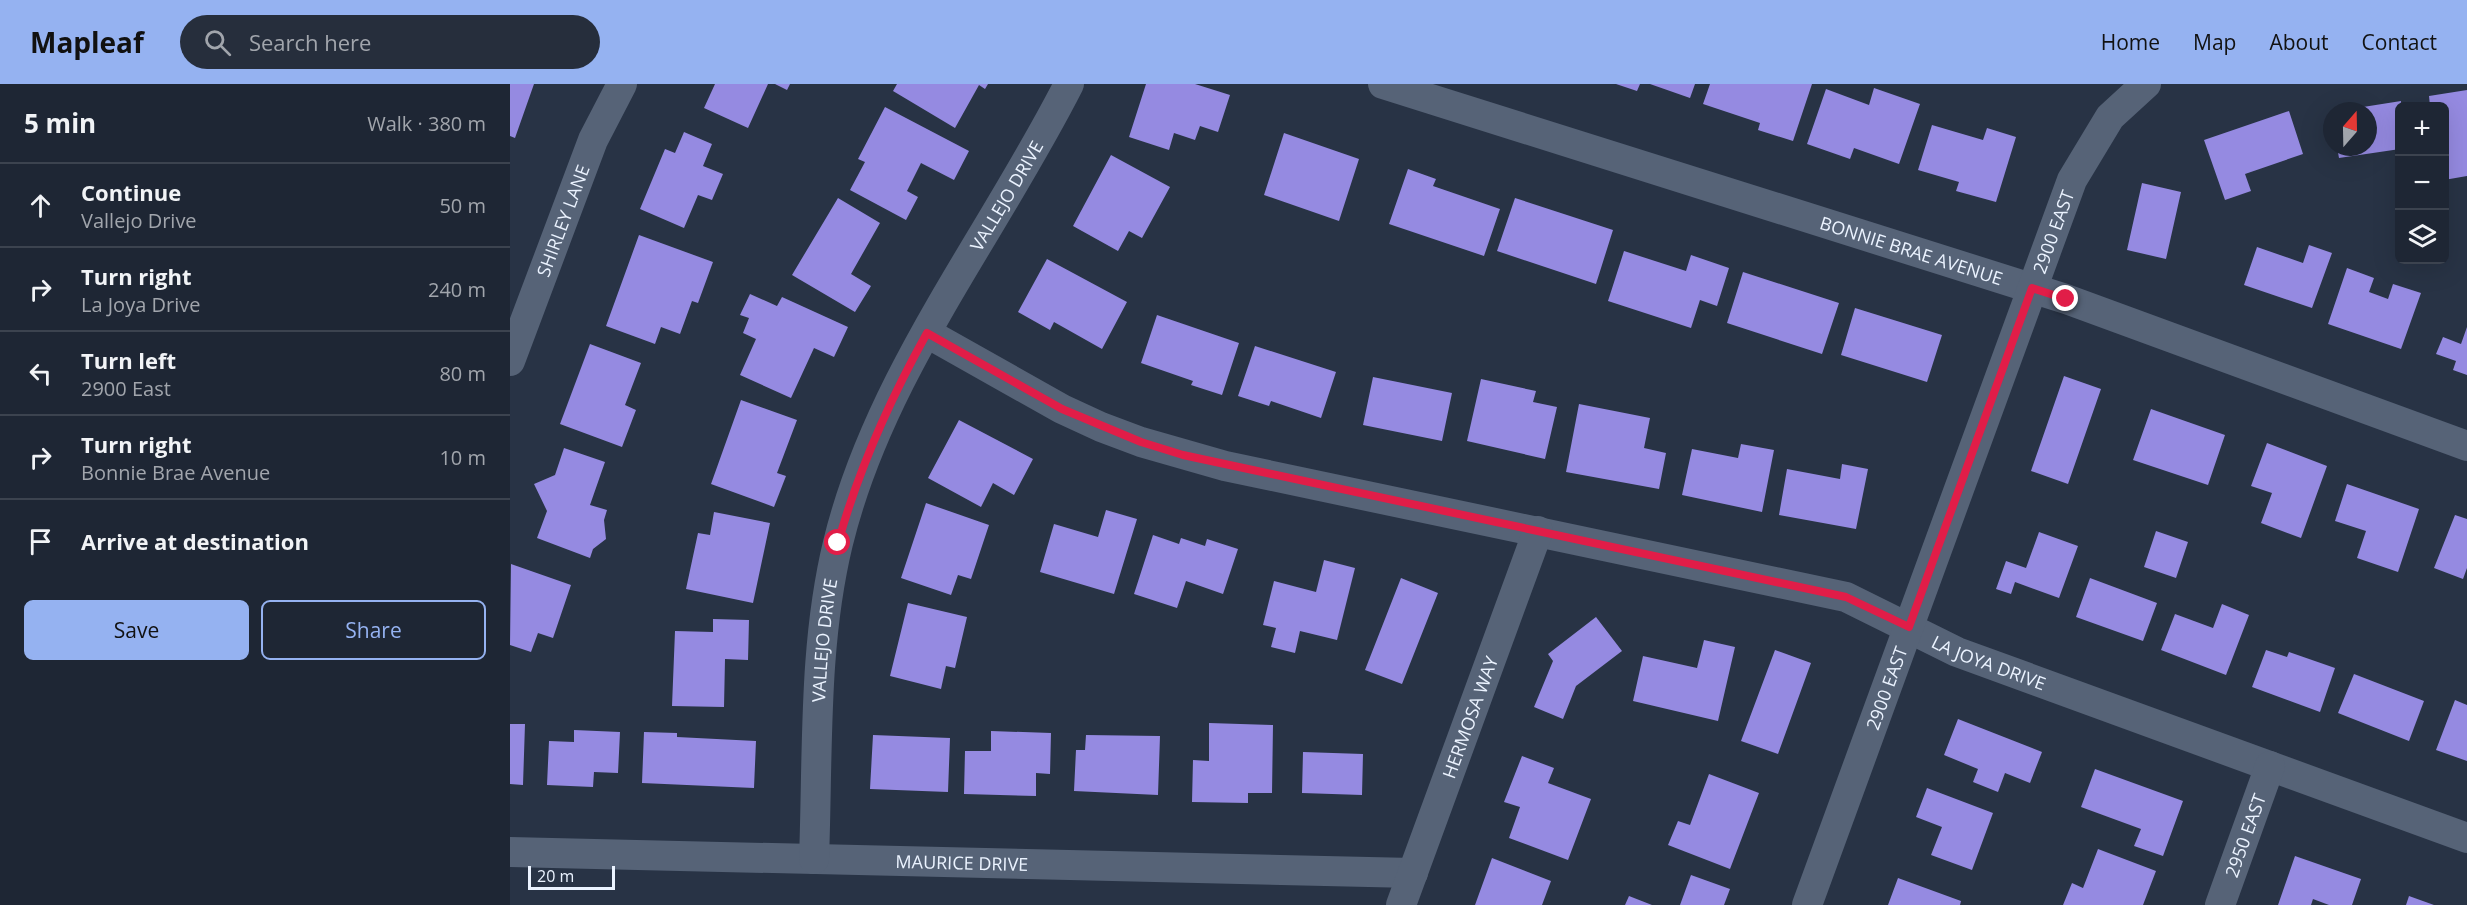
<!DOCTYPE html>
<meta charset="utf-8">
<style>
:root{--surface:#1e2634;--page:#262e3c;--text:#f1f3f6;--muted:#a1a5ac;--line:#3c434f;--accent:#95b2f1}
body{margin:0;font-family:"Open Sans",sans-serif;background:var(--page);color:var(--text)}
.controls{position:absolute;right:18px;top:18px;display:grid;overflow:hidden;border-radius:9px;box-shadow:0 6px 24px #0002}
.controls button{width:54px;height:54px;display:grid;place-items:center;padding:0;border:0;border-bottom:2px solid var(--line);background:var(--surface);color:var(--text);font:30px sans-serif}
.compass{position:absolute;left:1813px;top:18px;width:54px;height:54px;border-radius:50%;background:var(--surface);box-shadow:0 6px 24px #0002;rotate:20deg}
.scale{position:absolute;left:18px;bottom:15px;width:87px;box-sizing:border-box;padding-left:6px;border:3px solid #ebf3ff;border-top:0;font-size:16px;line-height:21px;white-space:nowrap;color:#ebf3ff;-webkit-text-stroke:4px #283345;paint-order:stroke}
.stop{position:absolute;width:18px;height:18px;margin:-14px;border:4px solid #e11d48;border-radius:50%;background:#fff}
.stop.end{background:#e11d48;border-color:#fff;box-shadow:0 2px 6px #0008}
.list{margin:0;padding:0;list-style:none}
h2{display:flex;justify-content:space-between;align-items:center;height:78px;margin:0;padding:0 24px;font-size:26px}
h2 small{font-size:20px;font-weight:400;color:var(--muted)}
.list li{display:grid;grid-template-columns:39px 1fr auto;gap:18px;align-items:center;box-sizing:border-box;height:84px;padding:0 24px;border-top:2px solid var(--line)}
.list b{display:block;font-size:22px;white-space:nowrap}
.list p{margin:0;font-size:20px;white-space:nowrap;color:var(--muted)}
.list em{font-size:20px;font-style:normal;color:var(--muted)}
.actions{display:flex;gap:12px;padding:18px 24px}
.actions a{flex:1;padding:14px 0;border:2px solid var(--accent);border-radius:9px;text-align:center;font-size:21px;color:var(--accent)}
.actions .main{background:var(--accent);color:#111}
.icon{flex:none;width:33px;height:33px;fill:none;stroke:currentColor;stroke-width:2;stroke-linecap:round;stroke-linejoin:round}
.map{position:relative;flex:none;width:1957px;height:821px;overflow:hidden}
header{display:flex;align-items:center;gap:36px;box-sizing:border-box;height:84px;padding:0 30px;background:var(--accent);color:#111}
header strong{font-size:28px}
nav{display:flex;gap:33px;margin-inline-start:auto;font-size:21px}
.search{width:420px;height:54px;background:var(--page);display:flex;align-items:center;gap:15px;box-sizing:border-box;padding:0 21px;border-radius:33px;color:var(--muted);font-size:22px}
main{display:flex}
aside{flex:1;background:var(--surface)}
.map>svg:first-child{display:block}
.building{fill:#958ae1}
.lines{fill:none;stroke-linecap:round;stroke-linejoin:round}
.minor{stroke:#566377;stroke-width:30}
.route{stroke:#e11d48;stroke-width:8}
.labels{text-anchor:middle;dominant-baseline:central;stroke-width:6;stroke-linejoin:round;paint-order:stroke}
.street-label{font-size:18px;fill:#ebf3ff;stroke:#283345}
</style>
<header>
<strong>Mapleaf</strong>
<div class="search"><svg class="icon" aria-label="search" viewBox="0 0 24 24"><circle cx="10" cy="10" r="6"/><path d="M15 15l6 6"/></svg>Search here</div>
<nav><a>Home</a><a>Map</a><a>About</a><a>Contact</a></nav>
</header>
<main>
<aside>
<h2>5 min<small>Walk · 380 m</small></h2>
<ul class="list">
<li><svg class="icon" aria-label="ahead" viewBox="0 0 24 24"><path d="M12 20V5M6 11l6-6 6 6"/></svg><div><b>Continue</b><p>Vallejo Drive</p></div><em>50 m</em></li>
<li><svg class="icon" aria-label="right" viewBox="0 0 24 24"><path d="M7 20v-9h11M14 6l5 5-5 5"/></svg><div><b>Turn right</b><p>La Joya Drive</p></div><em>240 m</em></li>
<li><svg class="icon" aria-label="left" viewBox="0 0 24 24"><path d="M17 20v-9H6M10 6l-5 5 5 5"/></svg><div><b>Turn left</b><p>2900 East</p></div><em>80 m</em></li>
<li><svg class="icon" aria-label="right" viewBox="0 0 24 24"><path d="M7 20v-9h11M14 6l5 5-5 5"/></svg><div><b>Turn right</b><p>Bonnie Brae Avenue</p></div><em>10 m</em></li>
<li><svg class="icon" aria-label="arrive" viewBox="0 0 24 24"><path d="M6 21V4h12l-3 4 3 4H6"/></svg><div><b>Arrive at destination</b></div></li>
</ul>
<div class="actions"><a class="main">Save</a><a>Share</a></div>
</aside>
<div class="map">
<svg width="1957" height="821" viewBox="0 0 1957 821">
<rect width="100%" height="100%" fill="#283345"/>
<path class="building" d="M0,0h24l-19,54 -5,-2z
M205,0h53l-20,44 -44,-20z
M265,0h15l-3,6z
M387,0h91l-3,5 -6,-4 -24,43 -62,-37z
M636,0h49l35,11 -12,37 -18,-6 -5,14 -21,-7 -5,17 -40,-13z
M1106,0h24l-3,7z
M1140,0h45l-5,14z
M1200,0h102l-19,57 -35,-11 2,-7 -57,-19z
M1364,4l46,16 -21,60 -45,-16 -4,11 -43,-15 19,-55 43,16z
M1957,6v86l-23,4v-74h-14l-1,-10z
M1891,17l-1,48 -61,9 -2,-11h31v-36l-24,-1z
M375,23l84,44 -15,29 -33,-17 -14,28 11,6 -12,23 -56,-30 15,-28 -7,-3z
M1779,27l14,43 -58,20 6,17 -26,9 -21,-60z
M1422,41l51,15 4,-12 29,9 -20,65 -40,-11 3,-9 -41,-12z
M174,48l28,12 -9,22 20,8 -11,26 -14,-5 -14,33 -44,-19 25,-60 10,4z
M774,49l75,26 -20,62 -75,-26z
M601,71l59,32 -28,51 -13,-7 -11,20 -45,-25z
M898,85l28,10 -3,7 67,23 -16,47 -95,-32z
M1632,99l39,9 -15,67 -39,-9z
M328,114l42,25 -29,51 20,12 -16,26 -63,-37z
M1005,114l98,32 -17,54 -99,-33z
M129,151l74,27 -15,41 -6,-2 -12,33 -19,-7 -6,17 -49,-18z
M1799,161l23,8 -20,55 -68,-23 13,-38 46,16z
M1114,167l62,20 5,-16 38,13 -12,38 -17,-6 -9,28 -83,-27z
M537,175l80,43 -25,47 -48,-27 -4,8 -32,-18z
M1837,184l27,10 -5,14 19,7 5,-15 28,9 -20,56 -73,-25z
M1233,188l96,31 -17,51 -95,-31z
M240,210l27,12 5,-9 66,30 -14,30 -20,-9 -23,50 -51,-23 16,-36 -13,-6 6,-15 -9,-3z
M1345,224l87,27 -15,47 -86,-27z
M647,231l82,28 -17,52 -31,-10 2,-4 -52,-18z
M1957,243v48l-14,-5 3,-9 -20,-7 7,-17 18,7z
M80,260l51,19 -16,42 11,5 -14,37 -62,-23z
M745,262l81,26 -15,46 -50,-17 -2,5 -31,-10z
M1554,292l37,13 -33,95 -37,-13z
M863,293l79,16 -10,48 -79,-16z
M971,295l55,12 -3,11 24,5 -12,52 -78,-18z
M231,316l56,20 -20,53 9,3 -12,31 -63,-23z
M1069,320l71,14 -6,30 22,5 -7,36 -93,-17z
M1641,325l74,26 -17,50 -75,-25z
M449,336l74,39 -19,36 -21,-12 -12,24 -53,-29z
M1757,359l60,23 -26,72 -40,-15 11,-30 -21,-7z
M1231,360l33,6 -12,62 -80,-17 10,-46 46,9z
M54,364l41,14 -15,43 17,5 -3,10 2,19 -13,10 -3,9 -53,-20 10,-27 -13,-27 21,-9z
M1332,380l26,5 -12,60 -77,-14 8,-46 53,10z
M1837,400l72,25 -21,63 -41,-14 9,-27 -31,-10z
M416,419l63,22 -18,54 -13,-4 -7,20 -50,-17z
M596,426l31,9 -23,75 -74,-22 14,-48 44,13z
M204,428l56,11 -17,80 -67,-14 12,-56 12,2z
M1945,431l12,4v49l-4,11 -29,-11z
M1646,447l32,11 -12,36 -32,-11z
M1529,448l39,14 -19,52 -44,-16 -4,12 -15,-5 10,-28 20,7z
M643,451l26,9 2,-6 24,8 2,-7 31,10 -15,45 -37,-13 -9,27 -43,-14z
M814,476l31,8 -18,72 -37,-9 -5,22 -24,-6 5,-19 -13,-3 11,-44 42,11z
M1,480l60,21 -18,53 -15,-5 -7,19 -21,-7z
M891,494l37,15 -36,91 -37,-14z
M1580,494l67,25 -14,38 -67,-24z
M398,519l59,14 -12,51 -9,-2 -5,23 -51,-13z
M1712,520l27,11 -23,60 -65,-25 14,-36 38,14z
M1086,533l26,34 -46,35 -13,33 -29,-12 19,-46 -5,-7z
M203,535l36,1 -1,40 -23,-1 -1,48 -52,-1 3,-75 38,1z
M1194,556l31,7 -17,74 -85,-20 10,-45 54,12z
M1265,566l36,13 -33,91 -37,-13z
M1756,566l21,7 2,-5 46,16 -15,44 -68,-25z
M1844,590l70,27 -15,40 -71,-28z
M1945,616l12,5v56l-31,-11z
M1448,635l84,33 -12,31 -25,-10 -7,19 -25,-10 5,-13 -34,-14z
M699,639l64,2 -1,68h-24v10l-56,-1 1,-42 16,1z
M0,640h15l-2,61 -13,-1z
M64,646l46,2 -2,41 -24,-1 -1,15 -46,-2 2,-44 25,1z
M481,647l60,2 -1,41 -14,-1v23l-72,-2 1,-43h26z
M134,648l33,1v4l79,4 -2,47 -112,-5z
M363,651l77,3 -2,54 -78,-3z
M576,651l74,1 -2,59 -84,-4 2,-41h9z
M793,668l60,2 -1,41 -60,-2z
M1012,672l32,12 -6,15 43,16 -23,61 -59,-22 11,-31 -16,-5z
M1585,685l88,32 -20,55 -29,-10 7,-17 -60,-22z
M1199,690l50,19 -29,76 -62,-24 10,-24 12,4z
M1417,704l66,25 -21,57 -41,-15 11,-28 -26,-10z
M1588,765l58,22 -13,34h-80l9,-22 11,5z
M1785,772l66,23 -9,26h-23l-16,-6 -2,6h-33z
M982,774l59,23 -9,24h-67z
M1181,791l39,14 -6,16h-44z
M1388,794l63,23 -1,4h-72z
M1119,812l23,9h-27z
M1899,812l25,9h-28z"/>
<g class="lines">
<g class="minor">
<path id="s1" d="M873,0l683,215 401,147"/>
<path id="s2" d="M417,249l135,76 39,18 40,15 84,24 621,131 111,55 510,186"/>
<path id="s3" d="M0,277l83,-221 29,-56"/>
<path id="s4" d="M0,768l903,21"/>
<path id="s5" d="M304,775c4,-105 -1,-213 24,-316 41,-168 154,-307 231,-459"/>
<path id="s6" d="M891,821l137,-374"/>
<path id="s7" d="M1297,821l265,-725 38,-63 36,-33"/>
<path id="s8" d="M1710,821l50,-139"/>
</g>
</g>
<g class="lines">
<path class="route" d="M328,459c21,-75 51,-142 89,-210l135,76 79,33 42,13 663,142 63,30 123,-339 34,11"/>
</g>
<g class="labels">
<g class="street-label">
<text stroke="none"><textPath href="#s5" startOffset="705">VALLEJO DRIVE</textPath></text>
<text stroke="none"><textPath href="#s3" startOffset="150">SHIRLEY LANE</textPath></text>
<text stroke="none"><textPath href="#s7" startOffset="717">2900 EAST</textPath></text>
<text stroke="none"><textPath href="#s1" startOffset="554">BONNIE BRAE AVENUE</textPath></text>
<text stroke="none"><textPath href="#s5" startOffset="219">VALLEJO DRIVE</textPath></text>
<text stroke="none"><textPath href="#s2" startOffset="1120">LA JOYA DRIVE</textPath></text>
<text stroke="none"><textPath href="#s7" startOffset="231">2900 EAST</textPath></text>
<text stroke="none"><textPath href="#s6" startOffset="200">HERMOSA WAY</textPath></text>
<text stroke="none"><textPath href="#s8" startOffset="74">2950 EAST</textPath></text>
<text stroke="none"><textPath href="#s4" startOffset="452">MAURICE DRIVE</textPath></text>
</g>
</g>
</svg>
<div class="controls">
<button>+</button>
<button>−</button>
<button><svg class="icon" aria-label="layers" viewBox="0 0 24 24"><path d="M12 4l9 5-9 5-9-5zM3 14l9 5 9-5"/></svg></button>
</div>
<svg class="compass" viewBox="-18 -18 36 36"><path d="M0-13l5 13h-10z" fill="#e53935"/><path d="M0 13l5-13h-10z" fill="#a1a5ac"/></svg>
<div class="scale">20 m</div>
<div class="stop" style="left:328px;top:459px"></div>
<div class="stop end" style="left:1556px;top:215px"></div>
</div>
</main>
